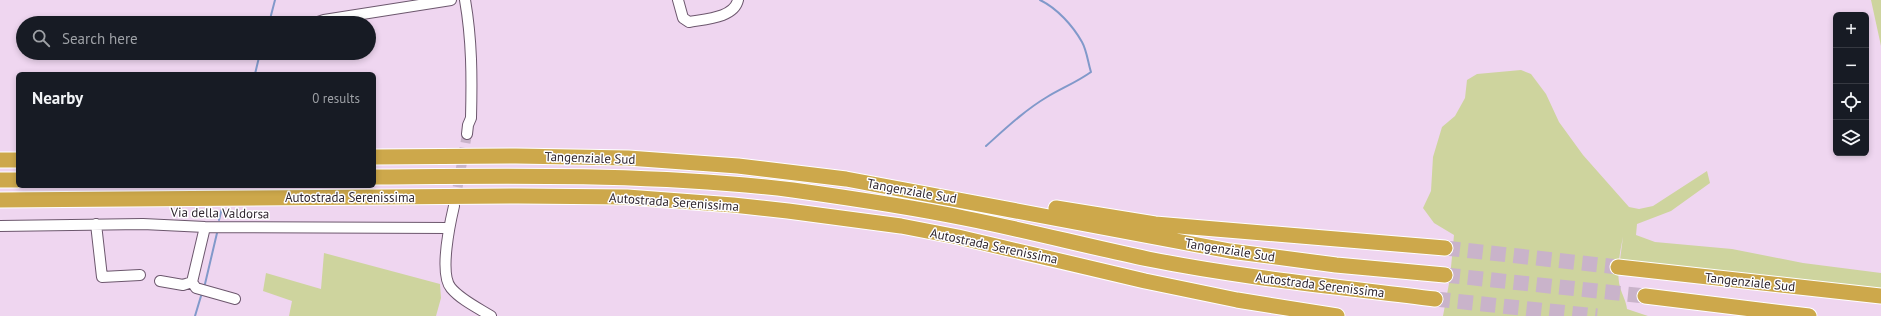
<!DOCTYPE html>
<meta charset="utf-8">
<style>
:root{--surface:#171b24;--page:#242831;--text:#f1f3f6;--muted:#9ea1a6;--line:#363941}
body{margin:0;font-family:"PT Sans",sans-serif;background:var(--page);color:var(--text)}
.controls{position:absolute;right:12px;top:12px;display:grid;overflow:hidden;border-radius:6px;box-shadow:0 2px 6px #0003}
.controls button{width:36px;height:36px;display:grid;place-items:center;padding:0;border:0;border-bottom:1px solid var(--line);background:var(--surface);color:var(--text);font:20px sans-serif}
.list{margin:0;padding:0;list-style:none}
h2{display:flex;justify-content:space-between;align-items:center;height:52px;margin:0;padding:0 16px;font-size:17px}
h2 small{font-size:13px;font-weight:400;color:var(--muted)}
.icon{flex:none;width:22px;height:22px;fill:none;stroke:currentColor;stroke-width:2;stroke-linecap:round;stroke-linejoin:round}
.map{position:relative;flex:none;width:1881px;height:316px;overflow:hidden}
.search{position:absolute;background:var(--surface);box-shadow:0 2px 6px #0003;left:16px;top:16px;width:360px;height:44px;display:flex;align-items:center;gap:10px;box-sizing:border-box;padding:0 14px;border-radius:22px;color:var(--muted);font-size:15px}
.panel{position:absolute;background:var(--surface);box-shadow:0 2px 6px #0003;left:16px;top:72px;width:360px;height:116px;border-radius:6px}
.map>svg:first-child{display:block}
.green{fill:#ced49e}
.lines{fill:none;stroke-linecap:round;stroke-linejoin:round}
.stream{stroke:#8199ca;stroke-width:2}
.minor-tunnel{stroke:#c9b3ca;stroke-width:10;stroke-dasharray:10 5;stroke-linecap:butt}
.highway-tunnel{stroke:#c9b3ca;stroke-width:15;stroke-dasharray:15 8;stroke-linecap:butt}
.minor-casing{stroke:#6c576d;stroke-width:12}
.highway-casing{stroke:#fff;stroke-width:17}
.minor{stroke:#fff;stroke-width:10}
.highway{stroke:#cda84b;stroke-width:15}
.labels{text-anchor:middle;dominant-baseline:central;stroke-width:3;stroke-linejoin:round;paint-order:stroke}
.street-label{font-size:13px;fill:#302730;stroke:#fff}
</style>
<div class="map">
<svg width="1881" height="316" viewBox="0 0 1881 316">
<rect width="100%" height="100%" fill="#efd6f0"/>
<path class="green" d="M1871,0h10v46z
M1521,70l10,4 15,20 13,28 24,33 46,52 10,2 14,-3 54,-35 3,12 -39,28 -34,13 -1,11 19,7 77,7 71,14 78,10v16l-261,-29 3,-23c-3,15 -7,34 -3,50 2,8 6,13 7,22l21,7h-205l7,-38 4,-43 -20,-12 -11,-15 8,-17 2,-34 9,-30 13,-11 10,-18 2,-18 10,-6z
M324,253l116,31 1,14 -5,18h-147l3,-15 -29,-10 3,-18 55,16z"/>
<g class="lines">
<path class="stream" d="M269,23l6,-23
M255,74l5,-21
M986,146c19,-17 39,-36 61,-49 15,-9 30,-15 44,-25 -3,-9 -4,-21 -9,-30 -9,-16 -25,-34 -42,-42
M219,220l3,-12
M205,284l12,-51
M195,316l6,-20"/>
<path class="minor-tunnel" d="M455,202l12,-68"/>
<path class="highway-tunnel" d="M1445,248l173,19
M1445,275l200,21
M1435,299l162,17"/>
<g class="minor-casing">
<path id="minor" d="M465,0c7,40 7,78 6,118l-3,7 -1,9
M678,0l5,18 6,4c16,-3 45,-4 49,-22
M315,23l9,-3 127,-20
M454,206c-4,17 -15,68 -3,82 10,12 27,20 40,28
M96,224l6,53 38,-2
M0,226l143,-2 62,3 244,1
M160,281l23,4 9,-3 13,-55
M192,282l4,6 39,11"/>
</g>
<g class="highway-casing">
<path id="highway" d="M374,157l142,-1 112,2 110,8 108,13 384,72 106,14 109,10
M0,160h18
M374,177c140,-1 280,-4 419,13 57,8 114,16 171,28 61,12 122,28 184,41 95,19 191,28 287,40
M0,180h18
M0,200l518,-4 109,1 106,8 55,6 113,15 57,11 187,44 92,19 100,16
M1056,208l99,16 290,24
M1618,267l263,29
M1645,296l164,20"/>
</g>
<use href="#minor" class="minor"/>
<use href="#highway" class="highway"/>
</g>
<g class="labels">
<g class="street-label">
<text transform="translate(590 158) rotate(2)">Tangenziale Sud</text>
<text transform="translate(912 191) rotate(10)">Tangenziale Sud</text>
<text x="350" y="197">Autostrada Serenissima</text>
<text transform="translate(674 202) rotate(4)">Autostrada Serenissima</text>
<text transform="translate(220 213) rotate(1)">Via della Valdorsa</text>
<text transform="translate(994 246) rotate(12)">Autostrada Serenissima</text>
<text transform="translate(1230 250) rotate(9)">Tangenziale Sud</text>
<text transform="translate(1750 282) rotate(6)">Tangenziale Sud</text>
<text transform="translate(1320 285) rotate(7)">Autostrada Serenissima</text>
</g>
</g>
</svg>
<div class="controls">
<button>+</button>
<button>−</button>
<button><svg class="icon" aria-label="locate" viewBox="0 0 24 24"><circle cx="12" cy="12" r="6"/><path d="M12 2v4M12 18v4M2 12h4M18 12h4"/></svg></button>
<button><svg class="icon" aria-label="layers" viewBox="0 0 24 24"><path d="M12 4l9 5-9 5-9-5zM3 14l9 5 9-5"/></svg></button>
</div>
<div class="search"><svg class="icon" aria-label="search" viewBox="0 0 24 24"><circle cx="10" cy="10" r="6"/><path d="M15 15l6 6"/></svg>Search here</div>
<section class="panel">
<h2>Nearby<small>0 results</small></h2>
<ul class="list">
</ul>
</section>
</div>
